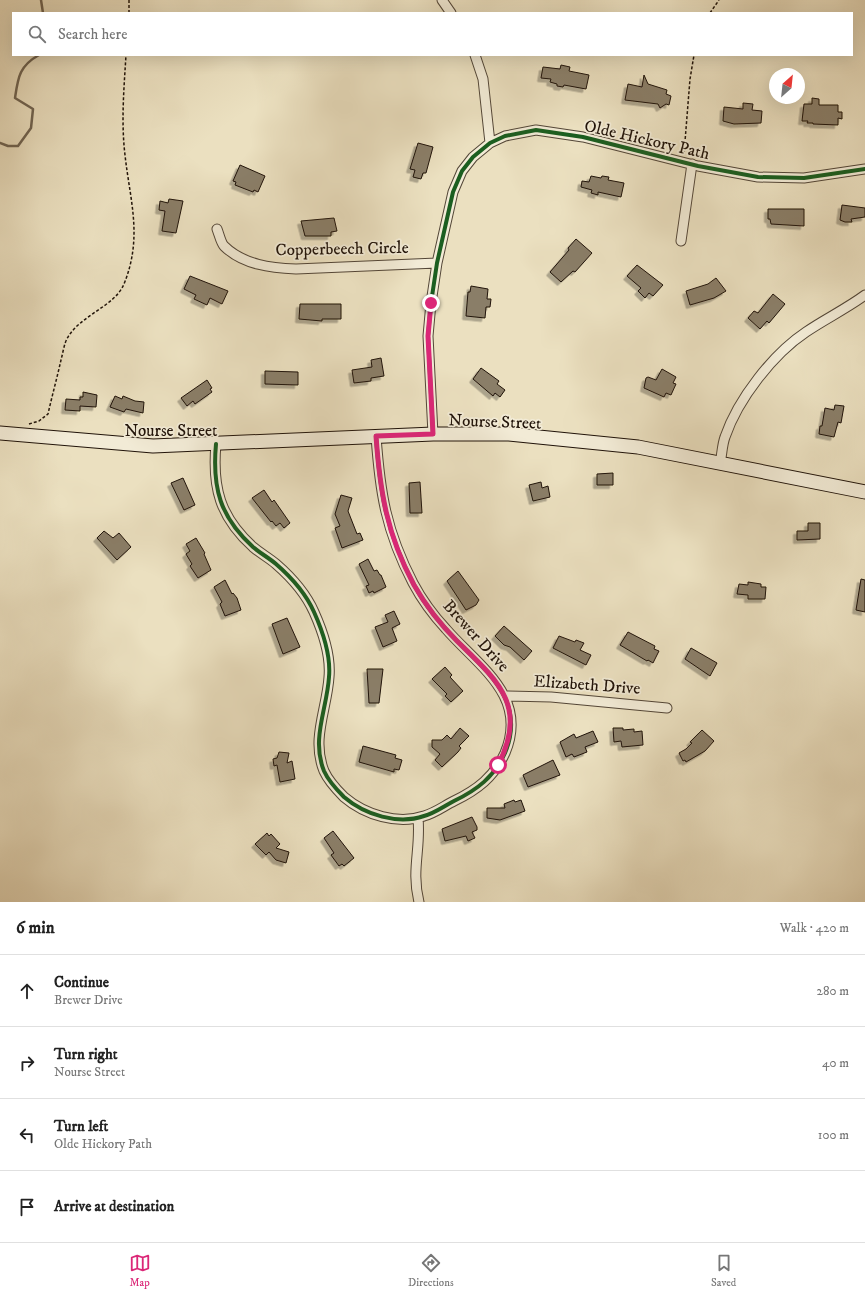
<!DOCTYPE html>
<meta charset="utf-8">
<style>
:root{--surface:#fff;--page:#f6f6f6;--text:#222;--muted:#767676;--line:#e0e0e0;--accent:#db2777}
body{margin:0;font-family:"IM FELL DW Pica",serif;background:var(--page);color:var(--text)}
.compass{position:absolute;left:769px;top:68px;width:36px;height:36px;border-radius:50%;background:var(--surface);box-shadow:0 4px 16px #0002;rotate:27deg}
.stop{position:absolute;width:12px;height:12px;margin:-9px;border:3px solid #db2777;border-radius:50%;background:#fff}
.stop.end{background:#db2777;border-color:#fff;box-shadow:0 1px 4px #0008}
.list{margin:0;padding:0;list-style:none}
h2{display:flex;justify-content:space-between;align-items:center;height:52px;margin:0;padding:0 16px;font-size:17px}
h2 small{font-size:13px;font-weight:400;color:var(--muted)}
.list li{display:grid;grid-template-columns:26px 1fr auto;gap:12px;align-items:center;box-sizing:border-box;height:72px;padding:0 16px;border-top:1px solid var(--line)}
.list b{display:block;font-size:15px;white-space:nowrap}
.list p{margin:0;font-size:13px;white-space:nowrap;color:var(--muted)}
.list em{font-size:13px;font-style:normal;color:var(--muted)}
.icon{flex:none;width:22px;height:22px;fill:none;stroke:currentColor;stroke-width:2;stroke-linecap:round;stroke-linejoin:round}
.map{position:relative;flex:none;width:865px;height:902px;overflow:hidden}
.search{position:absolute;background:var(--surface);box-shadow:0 4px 16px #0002;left:12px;right:12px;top:12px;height:44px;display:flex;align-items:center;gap:10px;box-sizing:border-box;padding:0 14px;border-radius:0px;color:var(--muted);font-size:15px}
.sheet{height:340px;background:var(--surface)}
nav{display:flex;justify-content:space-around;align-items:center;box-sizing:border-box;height:56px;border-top:1px solid var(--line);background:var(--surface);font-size:11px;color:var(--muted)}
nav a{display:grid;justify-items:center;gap:2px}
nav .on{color:var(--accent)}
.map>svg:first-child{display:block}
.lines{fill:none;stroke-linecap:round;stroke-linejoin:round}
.stream{stroke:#706452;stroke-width:2.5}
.building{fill:#8a7e68;stroke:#201309;filter:url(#shadow)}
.minor-casing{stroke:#534637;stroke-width:11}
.secondary-casing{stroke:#201309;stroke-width:15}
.path{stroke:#201309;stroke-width:1.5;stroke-dasharray:3 2;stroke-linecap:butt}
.minor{stroke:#f2ebd6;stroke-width:9}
.secondary{stroke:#f2ebd6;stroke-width:13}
.cycleway-casing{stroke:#f2ebd6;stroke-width:6}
.cycleway{stroke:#1b5e20;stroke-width:4}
.route{stroke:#db2777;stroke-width:5}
.labels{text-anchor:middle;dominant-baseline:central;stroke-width:3.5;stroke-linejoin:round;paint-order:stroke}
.street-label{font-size:17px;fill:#201309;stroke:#f2ebd6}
</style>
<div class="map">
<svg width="865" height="902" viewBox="0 0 865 902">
<defs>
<filter id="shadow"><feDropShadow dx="-3.5" dy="3.5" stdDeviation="0" flood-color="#0004"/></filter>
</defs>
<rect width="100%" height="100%" fill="#ebe0c0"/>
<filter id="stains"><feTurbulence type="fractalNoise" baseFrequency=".005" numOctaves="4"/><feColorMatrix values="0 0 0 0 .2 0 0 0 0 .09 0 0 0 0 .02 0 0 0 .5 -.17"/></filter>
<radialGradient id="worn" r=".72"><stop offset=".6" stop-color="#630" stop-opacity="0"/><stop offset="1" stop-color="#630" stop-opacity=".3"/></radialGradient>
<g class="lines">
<path class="stream" d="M41,0l2,13
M0,143l8,3h10l13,-18 2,-19 -18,-11c3,-20 4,-32 24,-43"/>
</g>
<path class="building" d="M561,65l9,2 -1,4 20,4 -3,14 -22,-4 -1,2 -6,-1v-2l-7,-2 1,-3 -10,-1 2,-11 17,2z
M644,75l4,9 19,6 -1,4 5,2 -2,9 -3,-1 -6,4 -2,-4 -33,-4 3,-16 14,3z
M812,98l7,1v6h19v7h4v7l-4,-1v7l-25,-1v-1h-6l1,-2h-6l2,-17h8z
M743,103l10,1 -1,6 10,1 -1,12 -27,1 -11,-3 1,-14 19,2z
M418,143l15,4 -7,26h-3l-2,6 -8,-2 2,-7 -5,-1z
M240,165l25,11 -7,16 -4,-2 -1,2 -18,-7 1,-3 -3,-1z
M591,176l10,2 1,-2 7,1 -1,3 16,3 -3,14 -23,-5v3l-7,-2 1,-3 -11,-3 1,-6 7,1z
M169,199l14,2 -7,32 -14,-2 3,-20 -6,-1 1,-9 8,2z
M842,205l23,3v9l-14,2 1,3h-7l-5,-2z
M768,209h36v17l-33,-2 -1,-5h-2z
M334,218l3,13 -6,1v4h-26l-4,-15z
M576,239l16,14 -17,19 -2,-1 -12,11 -11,-10 19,-22 -1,-2z
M637,265l26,20 -10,11 -4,-3 -4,5 -7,-7 3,-3 -14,-12z
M190,276l38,15 -6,13 -12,-6 -3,7 -13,-6 2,-4 -12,-6z
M716,278l10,13 -12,7 -24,7 -4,-14 22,-7z
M471,286l17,3 -1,10h4l-1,8h-4l-1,11 -19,-2 2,-24h2z
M773,294l12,10 -16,19 -2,-2 -7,8 -12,-11 6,-7 4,2z
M300,304h41v15h-19v2l-23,-2z
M381,358l3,18 -13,2v3l-17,2 -2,-13 20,-3 -1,-7z
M481,368l18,13 -2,3 8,6 -5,7 -5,-4 -2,3 -20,-17z
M662,369l14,8 -3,6 3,1 -5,11 -5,-2 -2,4 -20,-9 2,-10 2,-1 8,3z
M265,371l33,1v13l-33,-1z
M207,380l5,8 -2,1 2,3 -17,12 -2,-3 -6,5 -6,-8z
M83,392l14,3 -1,12 -16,-1v5l-15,-1 1,-11 14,1v-3h3z
M115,396l7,3 1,-3 12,5 9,1 -1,11 -17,-4 -2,3 -14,-5z
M835,405l9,1 -3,17 -3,-1 -4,15 -15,-3 1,-8h2l3,-18 9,2z
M613,473v12h-16v-11z
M183,478l12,27 -11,5 -13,-27z
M420,482l2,31h-12l-1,-30z
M541,482l1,6 6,-2 2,11 -17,4 -4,-16z
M264,490l8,12 2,-2 16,23 -6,5 -4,-5 -4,3 -4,-5 -1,1 -19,-24z
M341,495l11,3 -4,13 9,23 3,-1 3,7 -21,8 -7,-20 5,-2 -5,-12z
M808,523h12v16l-23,1v-9h11z
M104,531l9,7 6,-5 12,14 -14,13 -20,-22z
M196,538l9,15 -1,1 7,16 -13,8 -8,-12 2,-2 -6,-10 4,-3 -4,-7z
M368,559l6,12 3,-1 3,5h1l5,12 -12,6 -1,-2 -4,2 -3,-7 3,-1 -10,-21z
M458,571l21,29 -3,5 -10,5 -19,-29z
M861,579l4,1v32l-9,-2z
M225,580l7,14 1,-1 4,5 4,12 -16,6 -5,-12 2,-2 -8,-15z
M748,582l13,2v3h5l-1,12h-17v-4l-11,-1 2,-10 9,1z
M394,611l6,13 -8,4 5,13 -14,6 -8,-20 13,-5 -3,-7z
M287,618l13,29 -17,7 -11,-30z
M504,626l28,25 -8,9 -14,-13 -6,-2 -9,-9z
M628,632l27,14 -1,3 5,2 -6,12 -5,-3 -1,1 -27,-16z
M559,636l16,6 1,-2 8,3 -4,7 11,5 -5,10 -33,-17z
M691,648l26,15 -7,13 -25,-17z
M445,667l7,8 -2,2 13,14 -12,11 -6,-6 2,-2 -15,-15z
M367,669h16l-4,34h-10z
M460,728l9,8 -10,10 2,2 -3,4 -16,15 -7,-7 5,-6 -8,-7v-7h10l5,-5 4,4z
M613,728h10v2l11,-1v3l8,-1 1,14 -21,2 -1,-6 -7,1z
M702,730l12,11 -9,10 -19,11 -1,-2 -2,1 -4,-8 7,-4 6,-6 -2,-1z
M593,731l5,11 -13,5 2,5 -13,5 -2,-3 -6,3 -6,-15 14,-8 2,4z
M363,746l33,9 -1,3 7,2 -3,10 -5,-1v3l-35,-10z
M279,752l10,1 -2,10 5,-2 3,18 -15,3 -3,-17 -3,1 -1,-7 4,-1z
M553,760l7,15 -32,12 -5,-12z
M514,800l1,2 6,-2 4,11 -25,9 -13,-2v-10h18l-1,-4z
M472,817l5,10v3l-5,2 3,6 -7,3 -2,-5 -21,5 -3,-12z
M333,831l21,27 -10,8 -2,-2 -3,2 -8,-11 3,-2 -10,-15z
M267,833l2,3 2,-2 9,10 -4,4 13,4 -3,11 -10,-3 -7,-8 -3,3 -11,-11z"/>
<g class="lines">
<g class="minor-casing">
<path id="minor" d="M442,0l9,13
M475,55l8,24 7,64
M217,229c2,5 4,14 7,17 19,19 48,22 72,23l141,-6
M681,241l11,-77
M433,434l-5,-98 3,-33 6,-40 16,-71 9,-21 11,-14 17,-14 15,-7 31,-6 47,7 115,29 60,11 46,1 61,-9
M216,444c-4,44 4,73 37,103 7,6 16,11 23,17 15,13 30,30 38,48 9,20 17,43 15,65 -2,32 -18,62 -5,94 4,9 13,19 20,26 21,18 54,28 80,19 11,-3 20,-10 30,-15 23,-11 40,-24 51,-48 24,-57 -27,-87 -59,-124 -13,-14 -24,-29 -33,-46 -27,-52 -33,-90 -37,-147
M720,463c2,-8 2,-18 5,-26 13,-38 48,-83 81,-105 19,-13 40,-23 59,-37
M505,696l46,1 116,11
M418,818c3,31 -7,52 1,84"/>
</g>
<g class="secondary-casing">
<path id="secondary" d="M0,433l153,13 280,-12h76l129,13 227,45"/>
</g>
<path class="path" d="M129,13v-13
M710,13l9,-13
M684,154l6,-75 4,-24
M29,424l10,-3 9,-7c4,-18 9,-36 13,-54 2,-7 3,-17 7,-23 13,-22 47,-31 56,-53 19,-47 6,-83 1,-129 -4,-33 -1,-67 1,-100"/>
<use href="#minor" class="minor"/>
<use href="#secondary" class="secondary"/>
<g class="cycleway-casing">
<path id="cycleway" d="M433,434l-5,-98 3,-33 6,-40 16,-71 9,-21 11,-14 17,-14 15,-7 31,-6 47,7 115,29 60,11 46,1 61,-9
M216,444c-4,44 4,73 37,103 7,6 16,11 23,17 15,13 30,30 38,48 9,20 17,43 15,65 -2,32 -18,62 -5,94 4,9 13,19 20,26 21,18 54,28 80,19 11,-3 20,-10 30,-15 23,-11 40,-24 51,-48 24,-57 -27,-87 -59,-124 -13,-14 -24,-29 -33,-46 -27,-52 -33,-90 -37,-147"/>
</g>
<use href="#cycleway" class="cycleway"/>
</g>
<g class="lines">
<path class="route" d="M431,303l-3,33 5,98 -57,2c4,56 11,99 38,149 12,21 26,39 43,56 40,39 72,65 41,124"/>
</g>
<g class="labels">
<g class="street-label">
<text transform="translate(647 140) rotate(13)">Olde Hickory Path</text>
<text transform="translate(342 249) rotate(-1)">Copperbeech Circle</text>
<text transform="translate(495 422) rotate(2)">Nourse Street</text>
<text x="171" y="431">Nourse Street</text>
<text transform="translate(476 636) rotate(48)">Brewer Drive</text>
<text transform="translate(587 685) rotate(4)">Elizabeth Drive</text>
</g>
</g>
<rect width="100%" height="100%" filter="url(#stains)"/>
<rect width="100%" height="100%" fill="url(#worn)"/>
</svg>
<svg class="compass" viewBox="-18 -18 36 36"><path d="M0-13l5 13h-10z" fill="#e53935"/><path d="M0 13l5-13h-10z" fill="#767676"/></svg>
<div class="stop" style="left:498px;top:765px"></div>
<div class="stop end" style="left:431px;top:303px"></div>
<div class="search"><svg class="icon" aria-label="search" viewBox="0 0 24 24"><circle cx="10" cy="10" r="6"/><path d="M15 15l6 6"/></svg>Search here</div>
</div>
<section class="sheet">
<h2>6 min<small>Walk · 420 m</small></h2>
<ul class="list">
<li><svg class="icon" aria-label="ahead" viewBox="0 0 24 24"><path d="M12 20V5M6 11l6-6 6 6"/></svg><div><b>Continue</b><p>Brewer Drive</p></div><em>280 m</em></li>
<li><svg class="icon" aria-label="right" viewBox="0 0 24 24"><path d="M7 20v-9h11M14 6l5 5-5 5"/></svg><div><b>Turn right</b><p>Nourse Street</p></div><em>40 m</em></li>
<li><svg class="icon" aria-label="left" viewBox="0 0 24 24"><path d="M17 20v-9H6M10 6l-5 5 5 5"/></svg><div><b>Turn left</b><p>Olde Hickory Path</p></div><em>100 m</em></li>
<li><svg class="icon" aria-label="arrive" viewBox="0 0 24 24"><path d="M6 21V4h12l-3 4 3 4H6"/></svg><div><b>Arrive at destination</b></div></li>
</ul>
</section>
<nav>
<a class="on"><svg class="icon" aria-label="map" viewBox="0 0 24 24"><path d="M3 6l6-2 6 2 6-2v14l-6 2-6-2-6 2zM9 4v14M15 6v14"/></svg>Map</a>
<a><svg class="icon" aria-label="directions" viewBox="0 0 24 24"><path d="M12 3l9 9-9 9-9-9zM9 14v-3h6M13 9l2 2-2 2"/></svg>Directions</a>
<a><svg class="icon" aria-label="saved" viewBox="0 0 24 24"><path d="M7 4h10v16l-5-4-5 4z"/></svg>Saved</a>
</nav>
